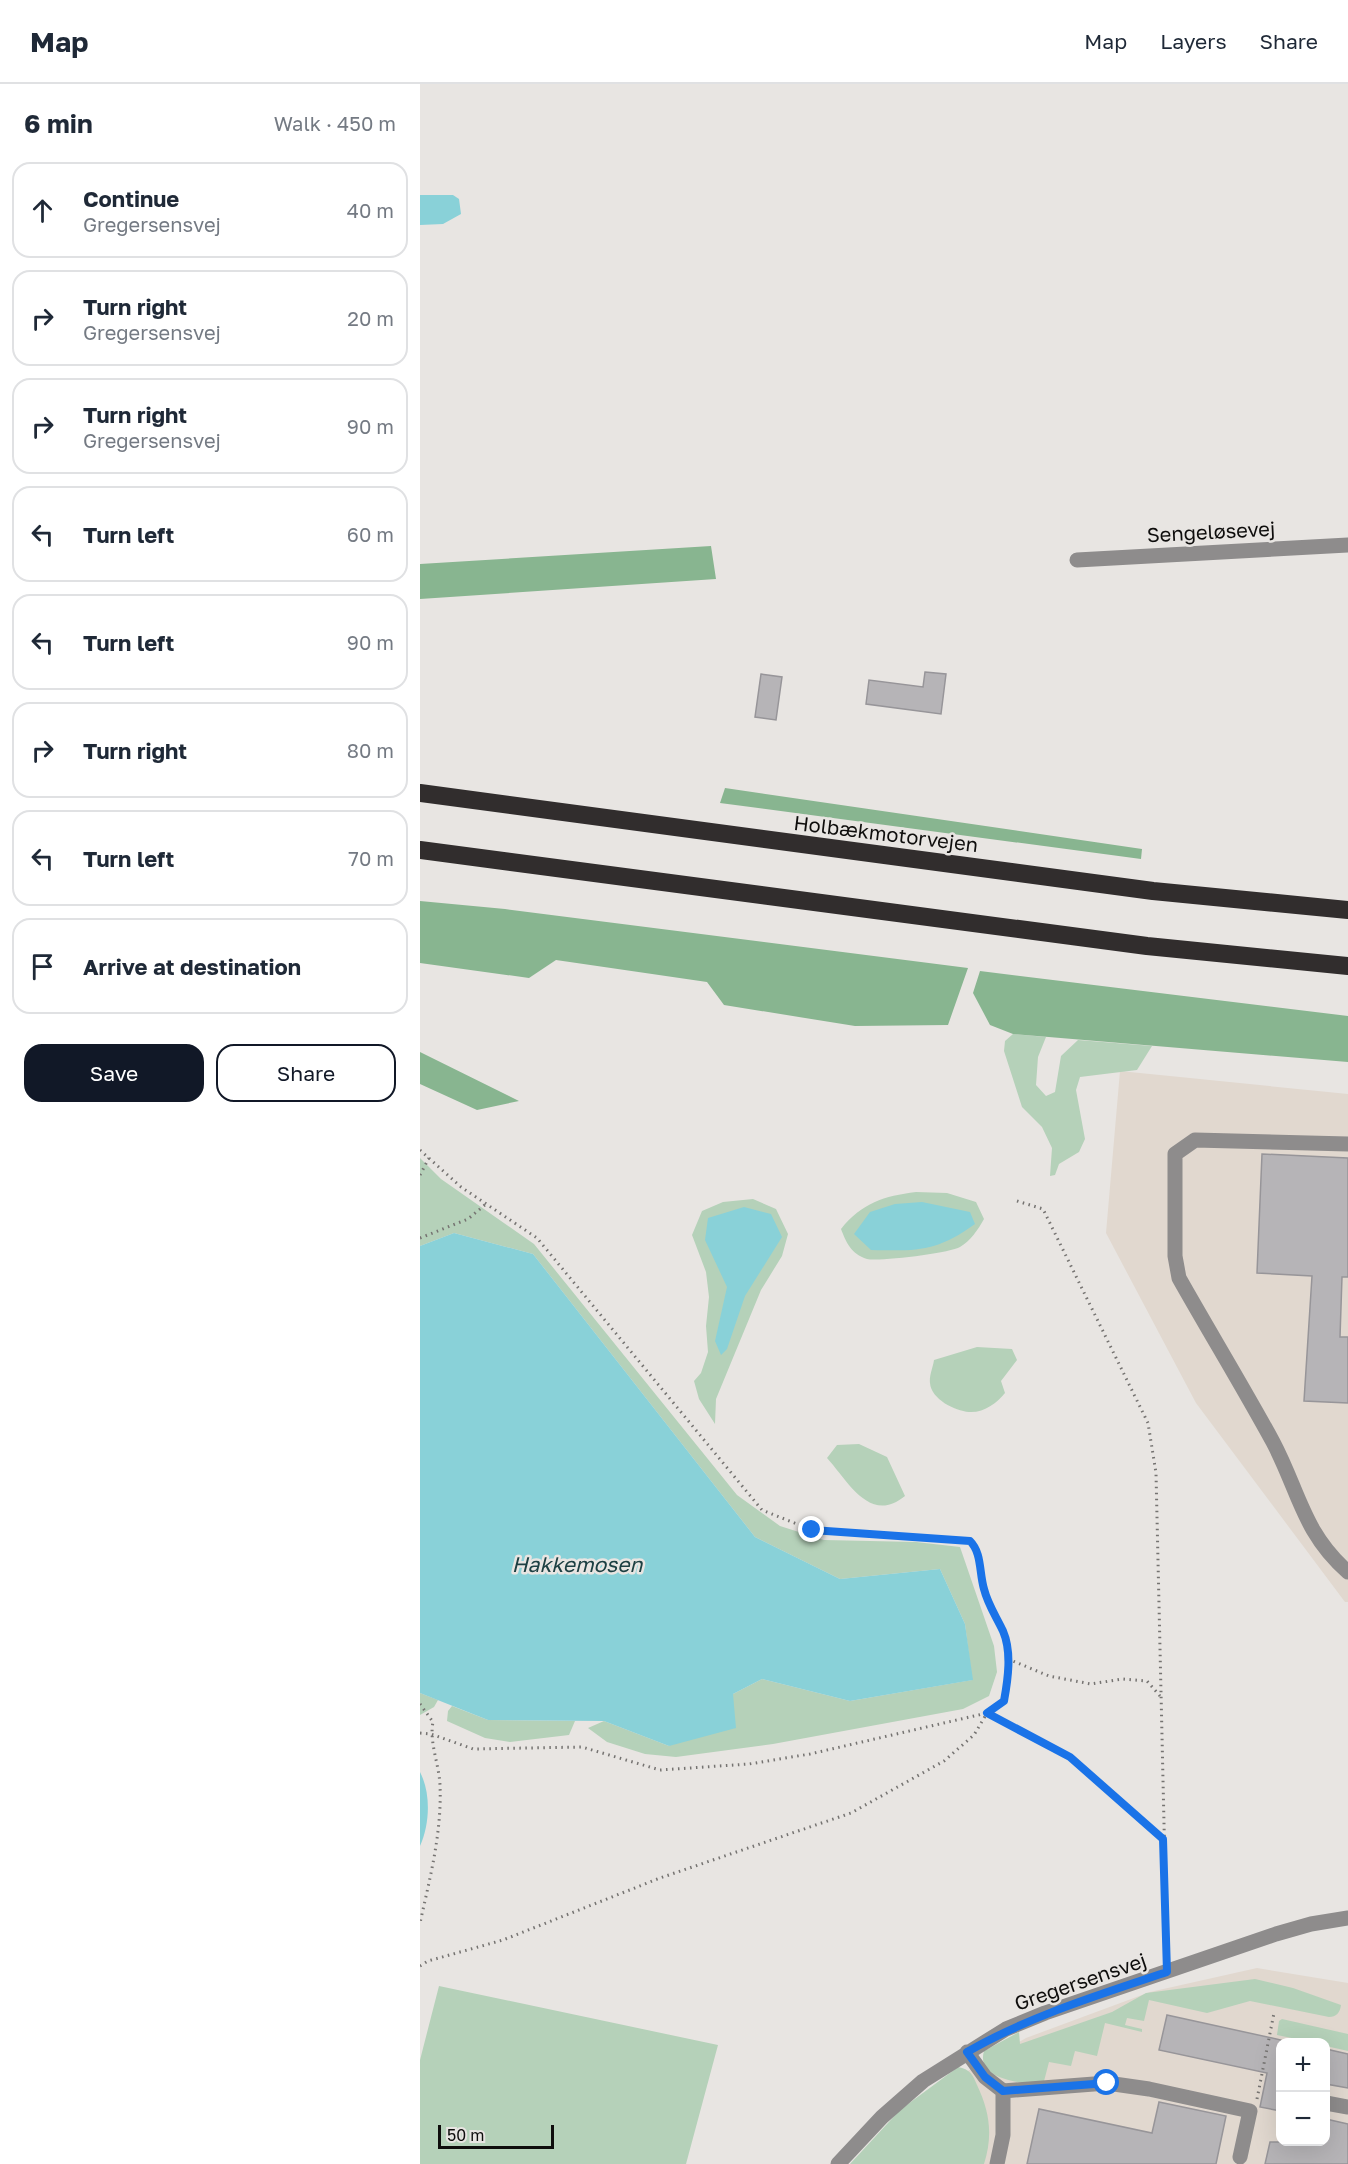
<!DOCTYPE html>
<meta charset="utf-8">
<style>
:root{--surface:#fff;--page:#f2f2f3;--text:#1f2937;--muted:#747a83;--line:#e0e1e3;--accent:#111827}
body{margin:0;font-family:"Golos Text",sans-serif;background:var(--page);color:var(--text)}
.controls{position:absolute;right:18px;bottom:18px;display:grid;overflow:hidden;border-radius:12px;box-shadow:0 6px 24px #0002}
.controls button{width:54px;height:54px;display:grid;place-items:center;padding:0;border:0;border-bottom:2px solid var(--line);background:var(--surface);color:var(--text);font:30px sans-serif}
.scale{position:absolute;left:18px;bottom:15px;width:116px;box-sizing:border-box;padding-left:6px;border:3px solid #0e0d0c;border-top:0;font-size:16px;line-height:21px;white-space:nowrap;color:#0e0d0c;-webkit-text-stroke:4px #e8e5e2;paint-order:stroke}
.stop{position:absolute;width:18px;height:18px;margin:-14px;border:4px solid #1a73e8;border-radius:50%;background:#fff}
.stop.end{background:#1a73e8;border-color:#fff;box-shadow:0 2px 6px #0008}
.list{margin:0;padding:0;list-style:none}
h2{display:flex;justify-content:space-between;align-items:center;height:78px;margin:0;padding:0 24px;font-size:26px}
h2 small{font-size:20px;font-weight:400;color:var(--muted)}
.list li{display:grid;grid-template-columns:39px 1fr auto;gap:18px;align-items:center;box-sizing:border-box;height:96px;margin:0 12px 12px;padding:0 12px;border:2px solid var(--line);border-radius:18px}
.list b{display:block;font-size:22px;white-space:nowrap}
.list p{margin:0;font-size:20px;white-space:nowrap;color:var(--muted)}
.list em{font-size:20px;font-style:normal;color:var(--muted)}
.actions{display:flex;gap:12px;padding:18px 24px}
.actions a{flex:1;padding:14px 0;border:2px solid var(--accent);border-radius:18px;text-align:center;font-size:21px;color:var(--accent)}
.actions .main{background:var(--accent);color:#fff}
.icon{flex:none;width:33px;height:33px;fill:none;stroke:currentColor;stroke-width:2;stroke-linecap:round;stroke-linejoin:round}
.map{position:relative;flex:none;width:928px;height:2080px;overflow:hidden}
header{display:flex;align-items:center;gap:36px;box-sizing:border-box;height:84px;padding:0 30px;background:var(--surface);border-bottom:2px solid var(--line)}
header strong{font-size:28px}
nav{display:flex;gap:33px;margin-inline-start:auto;font-size:21px}
main{display:flex}
aside{flex:1;background:var(--surface)}
.map>svg:first-child{display:block}
.built{fill:#e1d8cf;fill-rule:evenodd}
.green{fill:#b5d1b9}
.forest{fill:#88b590}
.water{fill:#89d1d8}
.building{fill:#b6b4b7;stroke:#979599;stroke-width:1.5}
.lines{fill:none;stroke-linecap:round;stroke-linejoin:round}
.path{stroke:#757371;stroke-width:3;stroke-dasharray:1.5 4.5;stroke-linecap:butt}
.minor{stroke:#8e8c8c;stroke-width:15}
.highway{stroke:#312d2d;stroke-width:18}
.route{stroke:#1a73e8;stroke-width:8}
.labels{text-anchor:middle;dominant-baseline:central;stroke-width:5;stroke-linejoin:round;paint-order:stroke}
.street-label{font-size:20px;fill:#0e0d0c;stroke:#e8e5e2}
.water-label{font-size:21px;font-style:italic;fill:#1d4043;stroke:#e8e5e2}
</style>
<header>
<strong>Map</strong>
<nav><a>Map</a><a>Layers</a><a>Share</a></nav>
</header>
<main>
<aside>
<h2>6 min<small>Walk · 450 m</small></h2>
<ul class="list">
<li><svg class="icon" aria-label="ahead" viewBox="0 0 24 24"><path d="M12 20V5M6 11l6-6 6 6"/></svg><div><b>Continue</b><p>Gregersensvej</p></div><em>40 m</em></li>
<li><svg class="icon" aria-label="right" viewBox="0 0 24 24"><path d="M7 20v-9h11M14 6l5 5-5 5"/></svg><div><b>Turn right</b><p>Gregersensvej</p></div><em>20 m</em></li>
<li><svg class="icon" aria-label="right" viewBox="0 0 24 24"><path d="M7 20v-9h11M14 6l5 5-5 5"/></svg><div><b>Turn right</b><p>Gregersensvej</p></div><em>90 m</em></li>
<li><svg class="icon" aria-label="left" viewBox="0 0 24 24"><path d="M17 20v-9H6M10 6l-5 5 5 5"/></svg><div><b>Turn left</b></div><em>60 m</em></li>
<li><svg class="icon" aria-label="left" viewBox="0 0 24 24"><path d="M17 20v-9H6M10 6l-5 5 5 5"/></svg><div><b>Turn left</b></div><em>90 m</em></li>
<li><svg class="icon" aria-label="right" viewBox="0 0 24 24"><path d="M7 20v-9h11M14 6l5 5-5 5"/></svg><div><b>Turn right</b></div><em>80 m</em></li>
<li><svg class="icon" aria-label="left" viewBox="0 0 24 24"><path d="M17 20v-9H6M10 6l-5 5 5 5"/></svg><div><b>Turn left</b></div><em>70 m</em></li>
<li><svg class="icon" aria-label="arrive" viewBox="0 0 24 24"><path d="M6 21V4h12l-3 4 3 4H6"/></svg><div><b>Arrive at destination</b></div></li>
</ul>
<div class="actions"><a class="main">Save</a><a>Share</a></div>
</aside>
<div class="map">
<svg width="928" height="2080" viewBox="0 0 928 2080">
<rect width="100%" height="100%" fill="#e8e5e2"/>
<path class="built" d="M700,987l228,23v508h-3l-149,-199 -90,-170z
M837,1884l91,15v181h-490l69,-70 99,-56 124,-46zM860,1958h46v100h-46z"/>
<path class="green" d="M593,950l33,3 -8,20 -2,28 10,11 9,-4 6,-36 17,-16 74,6 -15,24 -57,7 -4,13 9,49 -6,13 -20,12 -4,11 -5,1 2,-28 -10,-21 -20,-20 -18,-56 1,-10z
M0,1074l21,21 93,65 203,251 43,31 44,14 92,2 44,5 34,99 3,26 -8,24 -26,13 -190,35 -97,13 -31,-3 -38,-12 -19,-14 16,-7 65,25 64,-52 29,-15 88,22 122,-21 -7,-56 -25,-55 -100,10 -85,-42 -222,-283 -79,-21 -34,13z
M496,1108l31,1 29,9 8,17c-6,11 -14,22 -24,28 -10,6 -82,15 -93,12 -16,-5 -21,-17 -26,-30 21,-26 43,-33 75,-37z
M333,1115l23,10 12,25 -6,22 -21,34 -45,109 -1,25 -16,-25 -5,-18 7,-8 7,-21 -2,-26 3,-29 -3,-25 -14,-37 10,-24 21,-9z
M557,1263l35,2 5,11 -16,21 4,12c-8,10 -21,20 -36,19 -14,-1 -38,-13 -39,-29 -1,-7 3,-16 4,-23z
M439,1360l28,13 18,39c-35,29 -57,-15 -78,-38l10,-13z
M0,1609l18,7 -4,7 -14,8z
M32,1622l36,14 87,1 -6,14 -59,7 -25,-4 -38,-17 1,-10z
M835,1895l38,9 48,17c-1,8 -5,12 -12,12l-79,-16 -43,12 -58,-13 -5,21 -17,-3 -2,7 17,4v3l-37,-9 -8,33 -22,-5 -4,15 -22,-4 -6,23c-18,-2 -68,-4 -59,-34l35,-19 1,12 92,-32 34,-19z
M19,1902l279,59 -32,119h-266v-104z
M862,1935l66,15v17l-22,-5v-4h-15l-34,-7 2,-14z
M538,1983c12,2 15,8 19,18 13,27 16,51 7,79h-134l50,-54z"/>
<path class="forest" d="M291,462l5,33 -296,20v-35z
M305,704l417,61 -1,10 -421,-56z
M0,817l85,8 463,59 -20,57 -93,1 -131,-21 -17,-23 -151,-22 -27,18 -109,-15z
M560,887l368,45v46l-335,-28 -23,-9 -17,-32z
M0,968l99,49 -42,9 -57,-26z"/>
<path class="water" d="M0,111h33l6,4 2,15 -18,10 -23,1z
M502,1118l48,10 5,12c-39,28 -57,27 -104,26l-17,-16 16,-22 25,-8z
M324,1123l27,7 11,23 -37,59 -18,53 -6,6 -6,-14 12,-54 -22,-47 3,-22z
M34,1149l79,21 222,283 85,42 100,-10 25,55 8,56 -123,21 -88,-22 -29,15 3,34 -67,18 -65,-25 -116,-1 -68,-27v-447z
M0,1688c11,21 10,52 0,74z"/>
<path class="building" d="M505,588l21,2 -5,40 -75,-10 3,-24 54,7z
M341,590l21,3 -6,43 -21,-3z
M842,1070l86,4v119h-6l-2,60h8v66l-44,-2 8,-125 -55,-3z
M747,1931l114,25v71l-21,-4 7,-34 -108,-23z
M906,1965l22,5v34l-22,-4z
M739,2018l67,14 -10,48h-189l12,-55 113,24z
M906,2035l22,5v40h-83l5,-22h56z"/>
<g class="lines">
<path class="path" d="M0,1066l41,37 76,51 225,272 50,20 158,11 7,7 11,57 16,28 4,26 -4,41 -17,13 83,44 93,82
M0,1091l9,-17
M597,1117l26,8 105,214 8,50 11,482
M0,1154l48,-19 18,-15
M588,1575l41,17 42,8 31,-5 25,2 13,15
M0,1620l13,18c-4,20 6,42 7,63 2,47 -10,93 -20,138
M0,1649l11,1 42,15 109,-2 78,23 89,-6 61,-10 177,-41
M0,1882l8,-5 75,-21 157,-62 191,-65 93,-52 30,-26 13,-22
M837,2015l17,-86"/>
<path class="minor" d="M657,476l271,-15
M928,1060l-153,-4 -20,14v102l4,22c31,55 64,109 94,164 26,49 30,91 75,130
M547,1968l18,25 18,14v44l-6,29
M583,2007l104,-8 42,6 101,22 -10,46
M906,2019l22,4
M418,2080l44,-47 41,-36 83,-52 39,-16 231,-79 35,-10 37,-6"/>
<path class="highway" d="M0,709l733,98 195,19
M0,766l727,96 201,20"/>
</g>
<g class="lines">
<path class="route" d="M392,1446l158,11c12,12 9,31 14,48 4,16 12,27 19,42 9,21 5,48 1,70l-17,12 83,44 93,82 4,133c-69,23 -137,44 -200,80l18,25 18,14 104,-8"/>
</g>
<g class="labels">
<g class="street-label">
<text transform="translate(791 447) rotate(-3)">Sengeløsevej</text>
<text transform="translate(466 749) rotate(7)">Holbækmotorvejen</text>
<text transform="translate(660 1897) rotate(-19)">Gregersensvej</text>
</g>
<g class="water-label">
<text x="157" y="1480">Hakkemosen</text>
</g>
</g>
</svg>
<div class="controls">
<button>+</button>
<button>−</button>
</div>
<div class="scale">50 m</div>
<div class="stop" style="left:687px;top:1999px"></div>
<div class="stop end" style="left:392px;top:1446px"></div>
</div>
</main>
